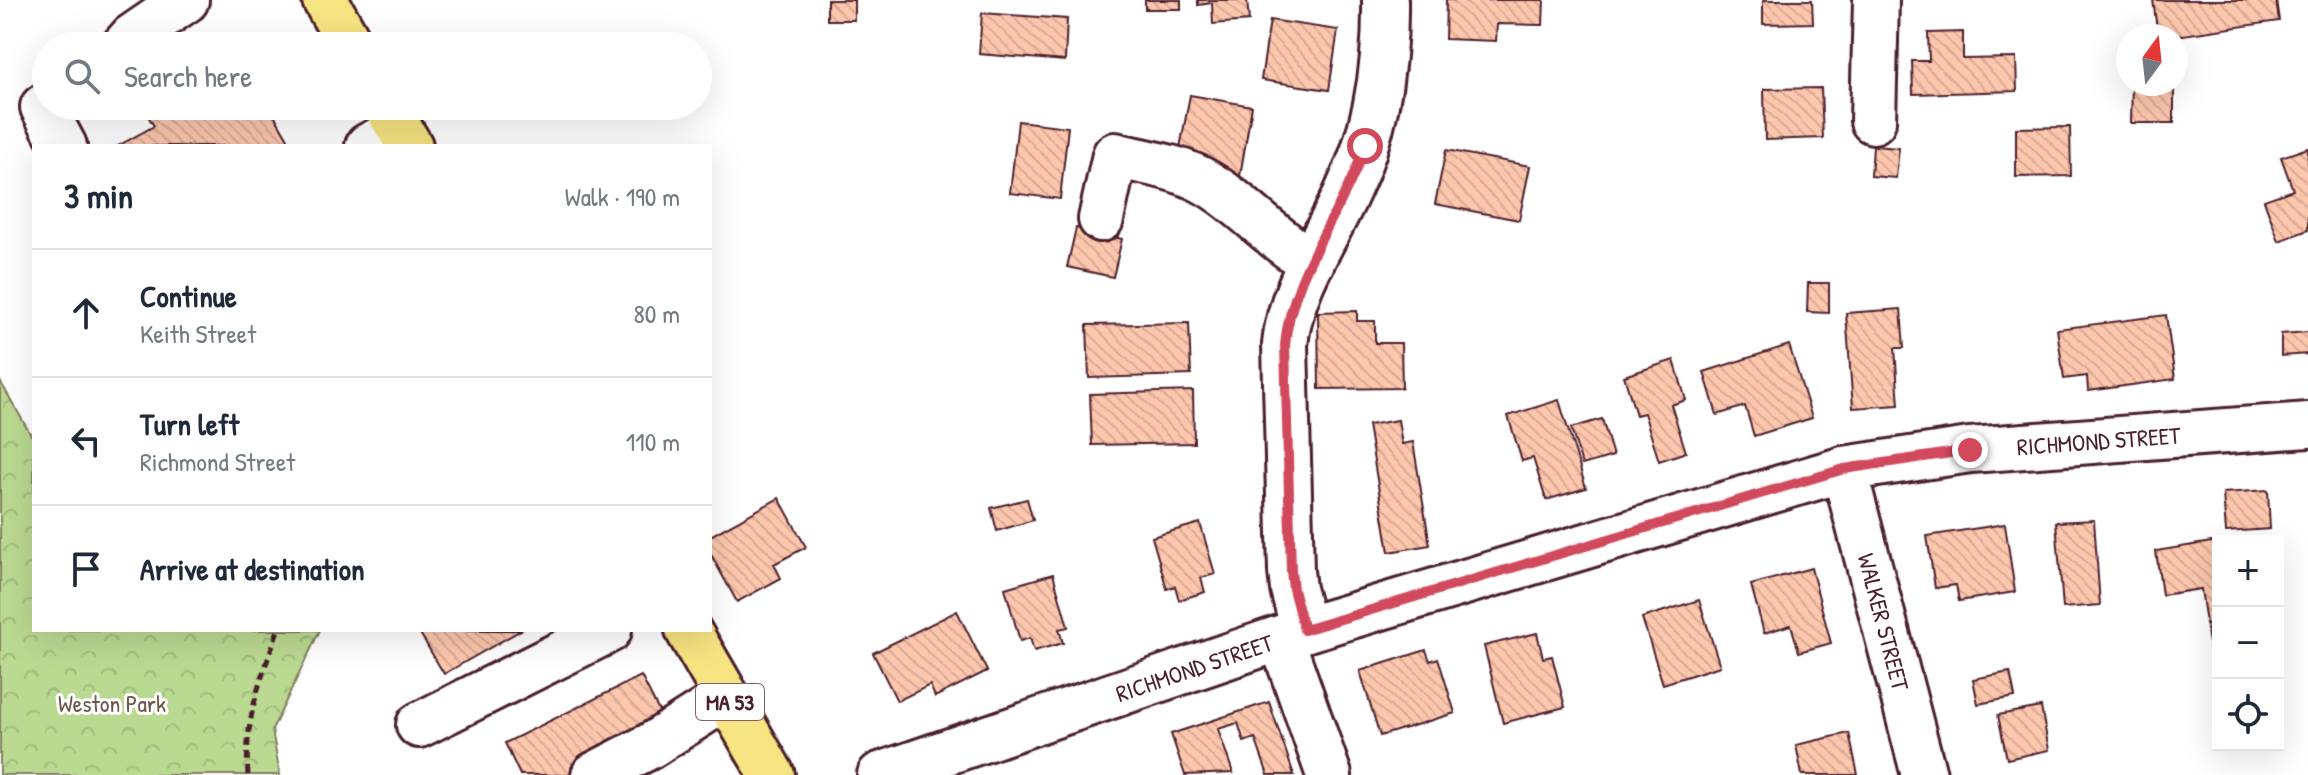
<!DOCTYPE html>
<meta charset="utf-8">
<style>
:root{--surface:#fff;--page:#f6f6f7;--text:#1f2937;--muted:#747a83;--line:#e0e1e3}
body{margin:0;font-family:"Patrick Hand",sans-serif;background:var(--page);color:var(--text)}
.controls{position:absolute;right:24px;bottom:24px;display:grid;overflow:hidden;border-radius:0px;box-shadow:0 8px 32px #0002}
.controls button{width:72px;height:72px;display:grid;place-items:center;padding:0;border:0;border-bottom:2px solid var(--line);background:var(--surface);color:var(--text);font:40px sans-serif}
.compass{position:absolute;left:2116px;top:24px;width:72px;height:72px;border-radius:50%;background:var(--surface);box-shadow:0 8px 32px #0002;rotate:15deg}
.stop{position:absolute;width:24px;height:24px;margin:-18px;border:6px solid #d1495b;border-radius:50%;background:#fff}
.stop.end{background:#d1495b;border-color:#fff;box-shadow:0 2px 8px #0008}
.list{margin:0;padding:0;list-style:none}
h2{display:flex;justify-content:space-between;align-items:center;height:104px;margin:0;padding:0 32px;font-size:34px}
h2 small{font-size:26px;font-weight:400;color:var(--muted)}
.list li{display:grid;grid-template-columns:52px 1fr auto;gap:24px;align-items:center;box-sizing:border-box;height:128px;padding:0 32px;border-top:2px solid var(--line)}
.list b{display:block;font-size:30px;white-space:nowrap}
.list p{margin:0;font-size:26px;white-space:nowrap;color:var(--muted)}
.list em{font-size:26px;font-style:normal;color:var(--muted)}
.icon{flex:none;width:44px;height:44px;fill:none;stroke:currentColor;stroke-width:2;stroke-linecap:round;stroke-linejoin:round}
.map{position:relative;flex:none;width:2308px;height:775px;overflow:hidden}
.search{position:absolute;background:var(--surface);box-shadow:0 8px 32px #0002;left:32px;top:32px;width:680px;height:88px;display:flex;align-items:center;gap:20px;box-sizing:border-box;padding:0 28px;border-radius:44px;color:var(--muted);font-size:30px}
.panel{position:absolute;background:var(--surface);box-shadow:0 8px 32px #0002;left:32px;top:144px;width:680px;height:488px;border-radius:0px}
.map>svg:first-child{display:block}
.park{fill:url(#park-crowns);stroke:#827c5e;stroke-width:2}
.building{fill:url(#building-back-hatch);stroke:#4a1f2b;stroke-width:2}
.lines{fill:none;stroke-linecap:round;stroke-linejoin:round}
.minor-casing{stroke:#4a1f2b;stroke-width:50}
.major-casing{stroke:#4a1f2b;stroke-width:50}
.path{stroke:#4a1f2b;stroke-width:5;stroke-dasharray:8 6;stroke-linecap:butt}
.minor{stroke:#fff;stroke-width:44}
.major{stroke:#f6e381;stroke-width:44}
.route{stroke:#d1495b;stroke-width:10}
.labels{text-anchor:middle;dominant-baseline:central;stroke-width:6;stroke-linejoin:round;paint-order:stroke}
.shield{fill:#fff;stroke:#80626b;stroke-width:2}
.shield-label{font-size:22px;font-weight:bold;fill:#4a1f2b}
.street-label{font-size:24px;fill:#4a1f2b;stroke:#fff}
.park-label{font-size:24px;fill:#6c574a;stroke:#fff}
</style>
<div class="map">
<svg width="2308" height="775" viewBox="0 0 2308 775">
<defs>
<pattern id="park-crowns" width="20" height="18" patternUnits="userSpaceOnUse" patternTransform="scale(2)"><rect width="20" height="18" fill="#bad991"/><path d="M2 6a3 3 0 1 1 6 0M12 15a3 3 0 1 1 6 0" fill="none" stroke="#a1ba7d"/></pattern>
<pattern id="building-back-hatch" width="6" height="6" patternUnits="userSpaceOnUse" patternTransform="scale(2)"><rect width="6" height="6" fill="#fcc7ad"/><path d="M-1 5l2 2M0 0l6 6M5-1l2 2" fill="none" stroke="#daaa95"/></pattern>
</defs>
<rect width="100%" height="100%" fill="#fff"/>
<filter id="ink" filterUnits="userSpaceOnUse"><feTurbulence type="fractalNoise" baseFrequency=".0125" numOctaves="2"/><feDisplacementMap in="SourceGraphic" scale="16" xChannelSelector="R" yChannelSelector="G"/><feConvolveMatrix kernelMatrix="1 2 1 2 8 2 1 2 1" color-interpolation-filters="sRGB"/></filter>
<g filter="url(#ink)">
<path class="park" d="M0,381l34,59v190h286l-48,100 8,45h-280z"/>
<path class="building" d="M827,0h27v20h-27z
M1145,0h36v9h-36z
M1198,0h49l2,21 -36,3 -1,-21 -14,2z
M1446,0h98l-1,25 -46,-1 -1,17 -51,-2z
M1763,0h49l1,23 -50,1z
M2153,0h123l3,21 -103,15h-18z
M982,13l85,6 -2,42 -86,-7z
M1270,20l68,10 -9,60 -68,-10z
M1963,32v27l53,-1 1,33 -104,3 -1,-33h17l-1,-28z
M2132,84h42v39h-43z
M1821,88l2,50 -58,2 -1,-51z
M1190,95l62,11 -12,70 -40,-7 -21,-16z
M142,106h127l23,40h-174l36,-20z
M1018,121l50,6 -8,72 -50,-6z
M2070,127l1,49 -55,1v-49z
M1873,146l26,2 -3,30 -25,-2z
M2308,148v82l-29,11 -15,-41 29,-10 -12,-33z
M1446,150l84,16 -11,54 -84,-16z
M1076,228l46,11 -9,38 -46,-10z
M1808,283h21v30l-22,-1z
M1901,309l3,39h-9l4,57 -46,3 -7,-95z
M1357,311v10h18v22h26l1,45 -83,1 -1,-77z
M2166,315l9,64 -87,12 -1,-15 -23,3 -7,-50z
M1189,323l2,52 -102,3 -2,-53z
M2308,332v22l-27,2v-22z
M1789,345l23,73 -58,18 -9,-30 -28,9 -13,-43z
M1674,360l12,40 -15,5 15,47 -27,9 -15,-48 -8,2 -12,-39z
M1193,391l1,52 -102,2 -2,-51z
M1559,400l27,88 -40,12 -13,-42 -11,3 -14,-45z
M1602,419l11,37 -31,9 -11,-37z
M1398,420l4,24 11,-2 17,103 -41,7 -21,-127z
M2268,490l2,39 -44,3 -3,-39z
M779,498l27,49 -32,17 7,14 -44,24 -27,-49v-17z
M1027,499l6,21 -36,11 -6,-23z
M2094,520l6,85 -37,3 -7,-86z
M1200,523l15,51 -14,4 4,14 -26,8 -4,-14 -8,3 -15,-52z
M2005,524l10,68 -56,9 -3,-16 -21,3 -8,-52z
M2218,541v109l-8,1 -9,-62 -39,6 -6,-44z
M1811,568l20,75 -32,9 -8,-27 -27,8 -13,-48z
M1053,574l15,53 -9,2 4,14 -29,8 -4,-13 -10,3 -15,-53z
M1699,600l21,66 -57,18 -21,-66z
M957,611l30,60 -52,26 -5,-12 -33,16 -24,-48z
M418,630h103l-77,44z
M1537,633l6,25 9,-2 13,51 -62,16 -19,-77z
M1426,650l4,11 8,-3 17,55 -75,23 -20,-65z
M2010,672l5,25 -37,7 -5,-25z
M641,676l26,51 -99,48h-48l-15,-32z
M1269,702l25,73h-26l-13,-37 -11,4 -6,-19 -20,6 15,44 -48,2 -14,-41z
M2041,707l8,43 -42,9 -9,-44z
M1849,733l9,42h-56l-6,-30z"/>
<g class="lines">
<g class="minor-casing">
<g id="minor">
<path d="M124,46l8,-9 54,-37"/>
<path d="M46,105l-3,2 21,39"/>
<path d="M1873,121l3,-121"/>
<path d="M368,146l32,-17"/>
<path d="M1101,219l14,-64c28,7 59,11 85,24 41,21 71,60 112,83"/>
<path id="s1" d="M1844,469l80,306"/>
<path d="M1304,630l-11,-41 -2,-18 -6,-226c5,-57 39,-102 62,-153 29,-60 39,-126 38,-192"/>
<path d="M1281,638l48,137"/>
<path d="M419,725l190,-95"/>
<path d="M594,775l56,-29 77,-49"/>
<path id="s2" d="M880,775l424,-145 540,-161 126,-19 338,-25"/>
</g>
</g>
<g class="major-casing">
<path id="major" d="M325,0l26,46
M386,106l24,40
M688,630l84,145"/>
</g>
<path class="path" d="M248,775c-4,-56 12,-93 30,-145"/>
<use href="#minor" class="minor"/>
<use href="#major" class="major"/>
</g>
</g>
<g class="lines" filter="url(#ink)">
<path class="route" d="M1365,146c-23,68 -74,127 -80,199l6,226 2,18 11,41 540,-161 126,-19"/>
</g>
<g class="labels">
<rect class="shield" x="696" y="684" width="68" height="36" rx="6"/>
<g class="shield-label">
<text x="730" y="702">MA 53</text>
</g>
<g class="street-label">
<text stroke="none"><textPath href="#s2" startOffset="1268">RICHMOND STREET</textPath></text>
<text stroke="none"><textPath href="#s1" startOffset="158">WALKER STREET</textPath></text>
<text stroke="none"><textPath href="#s2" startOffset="332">RICHMOND STREET</textPath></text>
</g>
<g class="park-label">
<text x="112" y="703">Weston Park</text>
</g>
</g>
</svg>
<div class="controls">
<button>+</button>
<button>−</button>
<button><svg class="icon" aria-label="locate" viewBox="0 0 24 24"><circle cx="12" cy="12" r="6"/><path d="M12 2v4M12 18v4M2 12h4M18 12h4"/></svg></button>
</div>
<svg class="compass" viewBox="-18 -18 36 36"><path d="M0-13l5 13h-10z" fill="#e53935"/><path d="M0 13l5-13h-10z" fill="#747a83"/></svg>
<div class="stop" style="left:1365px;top:146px"></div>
<div class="stop end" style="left:1970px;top:450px"></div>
<div class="search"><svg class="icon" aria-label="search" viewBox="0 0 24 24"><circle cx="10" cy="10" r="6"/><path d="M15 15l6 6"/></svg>Search here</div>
<section class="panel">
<h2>3 min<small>Walk · 190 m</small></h2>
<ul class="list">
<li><svg class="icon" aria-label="ahead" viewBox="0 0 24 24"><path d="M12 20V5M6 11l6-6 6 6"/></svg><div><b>Continue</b><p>Keith Street</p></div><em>80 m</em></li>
<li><svg class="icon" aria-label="left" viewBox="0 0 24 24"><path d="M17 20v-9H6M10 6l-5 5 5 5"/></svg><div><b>Turn left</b><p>Richmond Street</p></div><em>110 m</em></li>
<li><svg class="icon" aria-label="arrive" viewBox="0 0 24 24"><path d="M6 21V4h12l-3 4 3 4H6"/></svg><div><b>Arrive at destination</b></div></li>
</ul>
</section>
</div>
